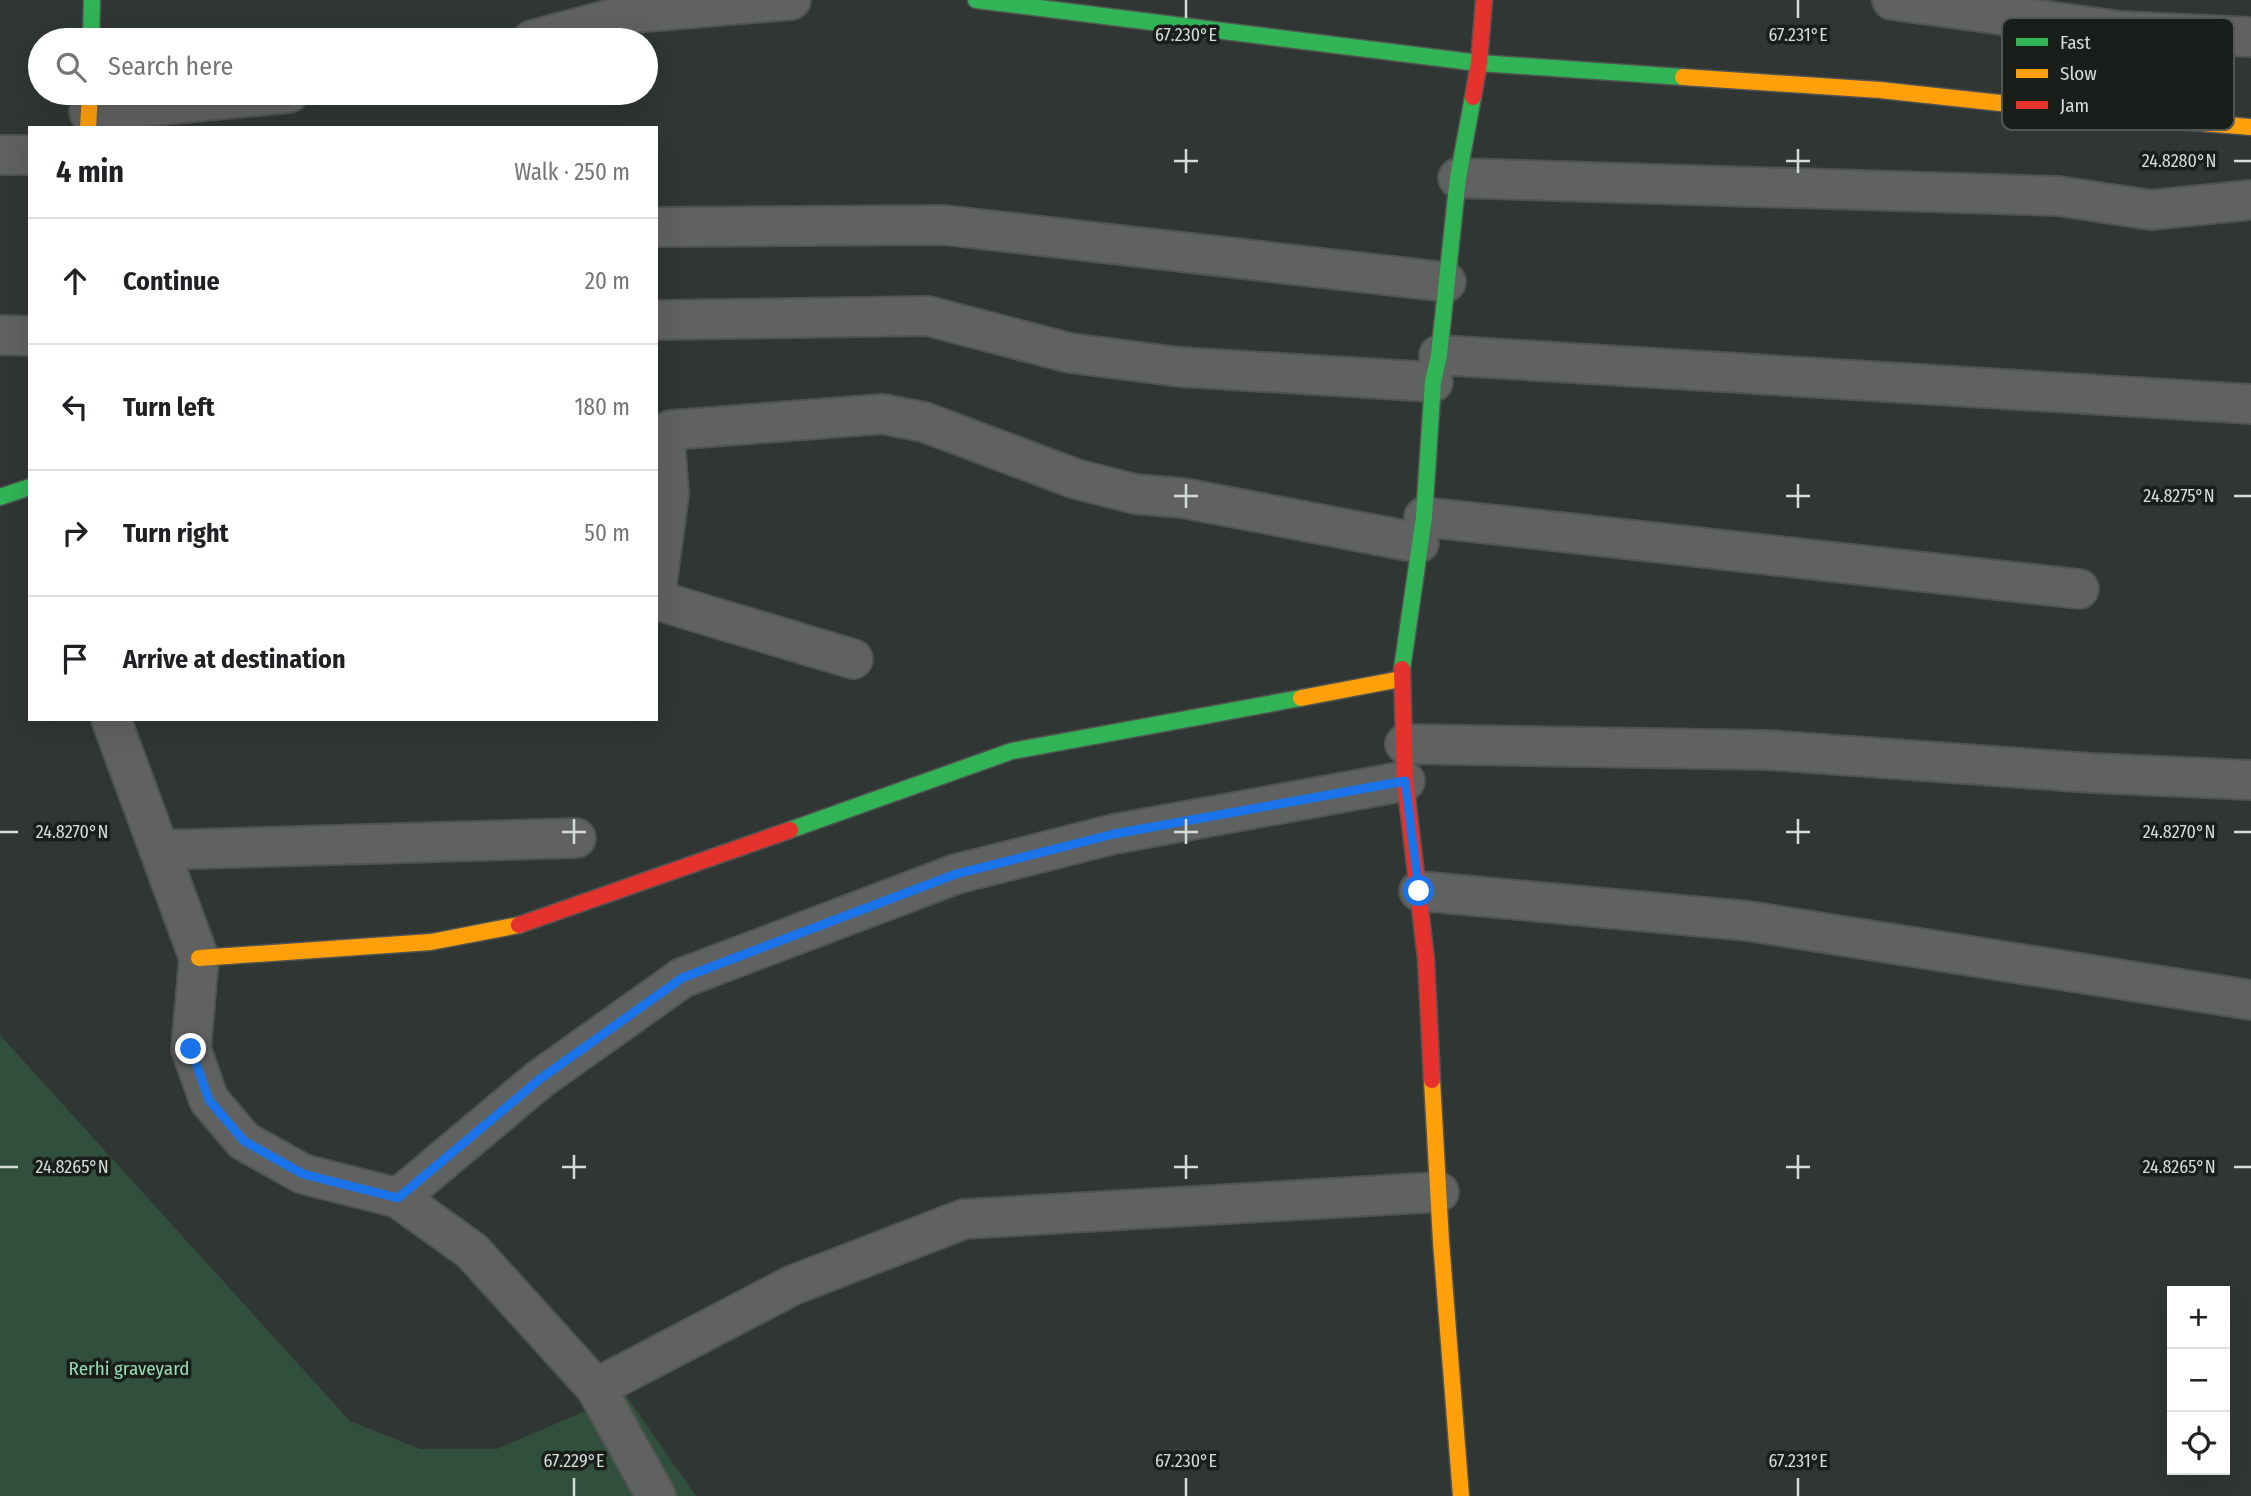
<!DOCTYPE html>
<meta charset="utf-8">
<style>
:root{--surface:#fff;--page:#f6f6f6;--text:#202124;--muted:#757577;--line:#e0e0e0}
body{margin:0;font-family:"Fira Sans Condensed",sans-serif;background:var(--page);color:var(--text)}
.controls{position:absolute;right:21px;bottom:21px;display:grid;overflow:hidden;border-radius:0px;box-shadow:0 7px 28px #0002}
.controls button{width:63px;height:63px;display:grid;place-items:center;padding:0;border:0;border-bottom:2px solid var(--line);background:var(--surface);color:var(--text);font:35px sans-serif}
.stop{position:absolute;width:21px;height:21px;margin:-16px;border:5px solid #1a73e8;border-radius:50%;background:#fff}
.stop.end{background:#1a73e8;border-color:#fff;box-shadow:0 2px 7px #0008}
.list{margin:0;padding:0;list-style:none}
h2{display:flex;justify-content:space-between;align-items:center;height:91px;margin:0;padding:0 28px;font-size:30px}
h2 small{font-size:23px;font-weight:400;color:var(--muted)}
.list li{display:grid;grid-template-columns:46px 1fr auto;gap:21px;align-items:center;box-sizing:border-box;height:126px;padding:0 28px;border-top:2px solid var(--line)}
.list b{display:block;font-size:26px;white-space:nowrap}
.list em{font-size:23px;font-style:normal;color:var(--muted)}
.icon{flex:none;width:38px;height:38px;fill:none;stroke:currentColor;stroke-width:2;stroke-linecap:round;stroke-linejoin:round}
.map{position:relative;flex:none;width:2251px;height:1496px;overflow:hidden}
.search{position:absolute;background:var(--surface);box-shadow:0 7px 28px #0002;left:28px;top:28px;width:630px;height:77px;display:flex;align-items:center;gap:18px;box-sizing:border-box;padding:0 24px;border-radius:38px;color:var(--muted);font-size:26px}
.panel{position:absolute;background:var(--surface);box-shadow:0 7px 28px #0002;left:28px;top:126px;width:630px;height:595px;border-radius:0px}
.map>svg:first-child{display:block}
.green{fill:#314f3d}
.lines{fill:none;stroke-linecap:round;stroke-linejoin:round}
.street-casing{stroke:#4f5351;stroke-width:42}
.fast-casing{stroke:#4f5351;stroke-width:19}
.slow-casing{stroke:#4f5351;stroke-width:19}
.jam-casing{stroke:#4f5351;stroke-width:19}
.street{stroke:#606261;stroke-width:38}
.fast{stroke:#30b455;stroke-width:16}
.slow{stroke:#ff9f0a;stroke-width:16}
.jam{stroke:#e5322d;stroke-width:16}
.route{stroke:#1a73e8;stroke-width:9}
.ticks{fill:none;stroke:#d6dcd8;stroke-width:2.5}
.labels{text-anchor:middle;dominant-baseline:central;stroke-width:7;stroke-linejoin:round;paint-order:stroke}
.park-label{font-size:19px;fill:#97ddb2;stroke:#1a1e1b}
.key{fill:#1a1e1b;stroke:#525754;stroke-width:2}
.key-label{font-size:19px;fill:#d6dcd8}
.ticks-label{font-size:18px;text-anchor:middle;fill:#d6dcd8;stroke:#1a1e1b;stroke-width:7;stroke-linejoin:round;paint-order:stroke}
</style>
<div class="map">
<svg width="2251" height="1496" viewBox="0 0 2251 1496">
<rect width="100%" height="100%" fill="#303633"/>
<path class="green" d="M0,1035l350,386 70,28h77l128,-55 71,102h-696z"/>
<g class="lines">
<g class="street-casing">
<path id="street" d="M1892,0l229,31 130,6
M532,40l102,-27 157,-13
M89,112l200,-19
M0,155h30
M1458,178l600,18 93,14 100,-10
M656,227l288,-2 502,57
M656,320l272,-4 142,37 110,14 253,15
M0,335l30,1
M1439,355l812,49
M1424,517l655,72
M656,591l13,-97 -4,-52 6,-12 211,-16 42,8 152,57 59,15 48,4 236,45
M656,600l197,59
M111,719l88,239 -8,91 18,51 35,41 59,33 95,24 74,53 124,137 60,108
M1405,744l362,6 325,23 159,7
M159,850l417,-12
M1419,891l329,30 503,79
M398,1198l142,-119 142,-101 274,-104 158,-40 291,-53
M596,1388l197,-103 171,-66 475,-27"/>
</g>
<g class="fast-casing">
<path id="fast" d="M976,0l503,63 204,14
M91,40l1,-40
M0,497l30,-10
M1402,669l22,-152 9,-135 6,-27 19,-177 15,-81
M790,830l222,-79 289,-53"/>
</g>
<g class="slow-casing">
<path id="slow" d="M1683,77l197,13 260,28 111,9
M88,128l2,-35
M1301,698l100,-19
M199,958l232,-16 88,-17
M1432,1080l9,161 20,255"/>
</g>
<g class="jam-casing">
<path id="jam" d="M1473,97l6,-34 5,-63
M1402,669l3,112 21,178 6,121
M519,925l271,-95"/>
</g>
<use href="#street" class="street"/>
<use href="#fast" class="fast"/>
<use href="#slow" class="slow"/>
<use href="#jam" class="jam"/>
</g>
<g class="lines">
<path class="route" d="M191,1049l18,51 35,41 59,33 95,24 142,-119 142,-101 274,-104 158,-40 291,-53 14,110"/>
</g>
<path class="ticks" d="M1186,0v18M1798,0v18M1186,149v24M1798,149v24M1174,161h24M1786,161h24M2234,161h17M1186,484v24M1798,484v24M1174,496h24M1786,496h24M2234,496h17M574,819v25M1186,819v25M1798,819v25M0,832h18M562,832h24M1174,832h24M1786,832h24M2234,832h17M574,1155v24M1186,1155v24M1798,1155v24M0,1167h18M562,1167h24M1174,1167h24M1786,1167h24M2234,1167h17M574,1478v18M1186,1478v18M1798,1478v18"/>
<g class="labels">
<g class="park-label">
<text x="129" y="1368">Rerhi graveyard</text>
</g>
</g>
<rect x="2002" y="18" width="232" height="112" rx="10" class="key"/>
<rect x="2016" y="38" width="32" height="8" fill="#30b455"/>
<rect x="2016" y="69" width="32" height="9" fill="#ff9f0a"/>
<rect x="2016" y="101" width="32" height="8" fill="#e5322d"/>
<g class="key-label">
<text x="2060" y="49">Fast</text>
<text x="2060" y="80">Slow</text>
<text x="2060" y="112">Jam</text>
</g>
<g class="ticks-label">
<text x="1186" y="41">67.230°E</text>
<text x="1798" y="41">67.231°E</text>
<text x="2179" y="167">24.8280°N</text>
<text x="2179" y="502">24.8275°N</text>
<text x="72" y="838">24.8270°N</text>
<text x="2179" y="838">24.8270°N</text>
<text x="72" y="1173">24.8265°N</text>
<text x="2179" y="1173">24.8265°N</text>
<text x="574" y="1467">67.229°E</text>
<text x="1186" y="1467">67.230°E</text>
<text x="1798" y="1467">67.231°E</text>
</g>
</svg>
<div class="controls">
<button>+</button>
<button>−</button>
<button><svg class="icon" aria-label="locate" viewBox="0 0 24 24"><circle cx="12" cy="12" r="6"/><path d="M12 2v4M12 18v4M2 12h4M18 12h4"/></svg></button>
</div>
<div class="stop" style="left:1419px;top:891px"></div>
<div class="stop end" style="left:191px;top:1049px"></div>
<div class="search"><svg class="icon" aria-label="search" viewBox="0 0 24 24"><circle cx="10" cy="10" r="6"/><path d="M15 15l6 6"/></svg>Search here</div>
<section class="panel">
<h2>4 min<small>Walk · 250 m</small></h2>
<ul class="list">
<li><svg class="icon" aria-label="ahead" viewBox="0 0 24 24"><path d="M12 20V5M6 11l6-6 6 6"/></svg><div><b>Continue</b></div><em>20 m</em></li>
<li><svg class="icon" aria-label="left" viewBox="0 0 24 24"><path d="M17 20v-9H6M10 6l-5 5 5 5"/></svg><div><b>Turn left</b></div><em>180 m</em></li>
<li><svg class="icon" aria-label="right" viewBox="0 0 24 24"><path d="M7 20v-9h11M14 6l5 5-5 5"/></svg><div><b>Turn right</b></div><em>50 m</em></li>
<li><svg class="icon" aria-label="arrive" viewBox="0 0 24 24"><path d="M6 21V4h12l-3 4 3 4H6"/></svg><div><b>Arrive at destination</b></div></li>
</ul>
</section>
</div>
